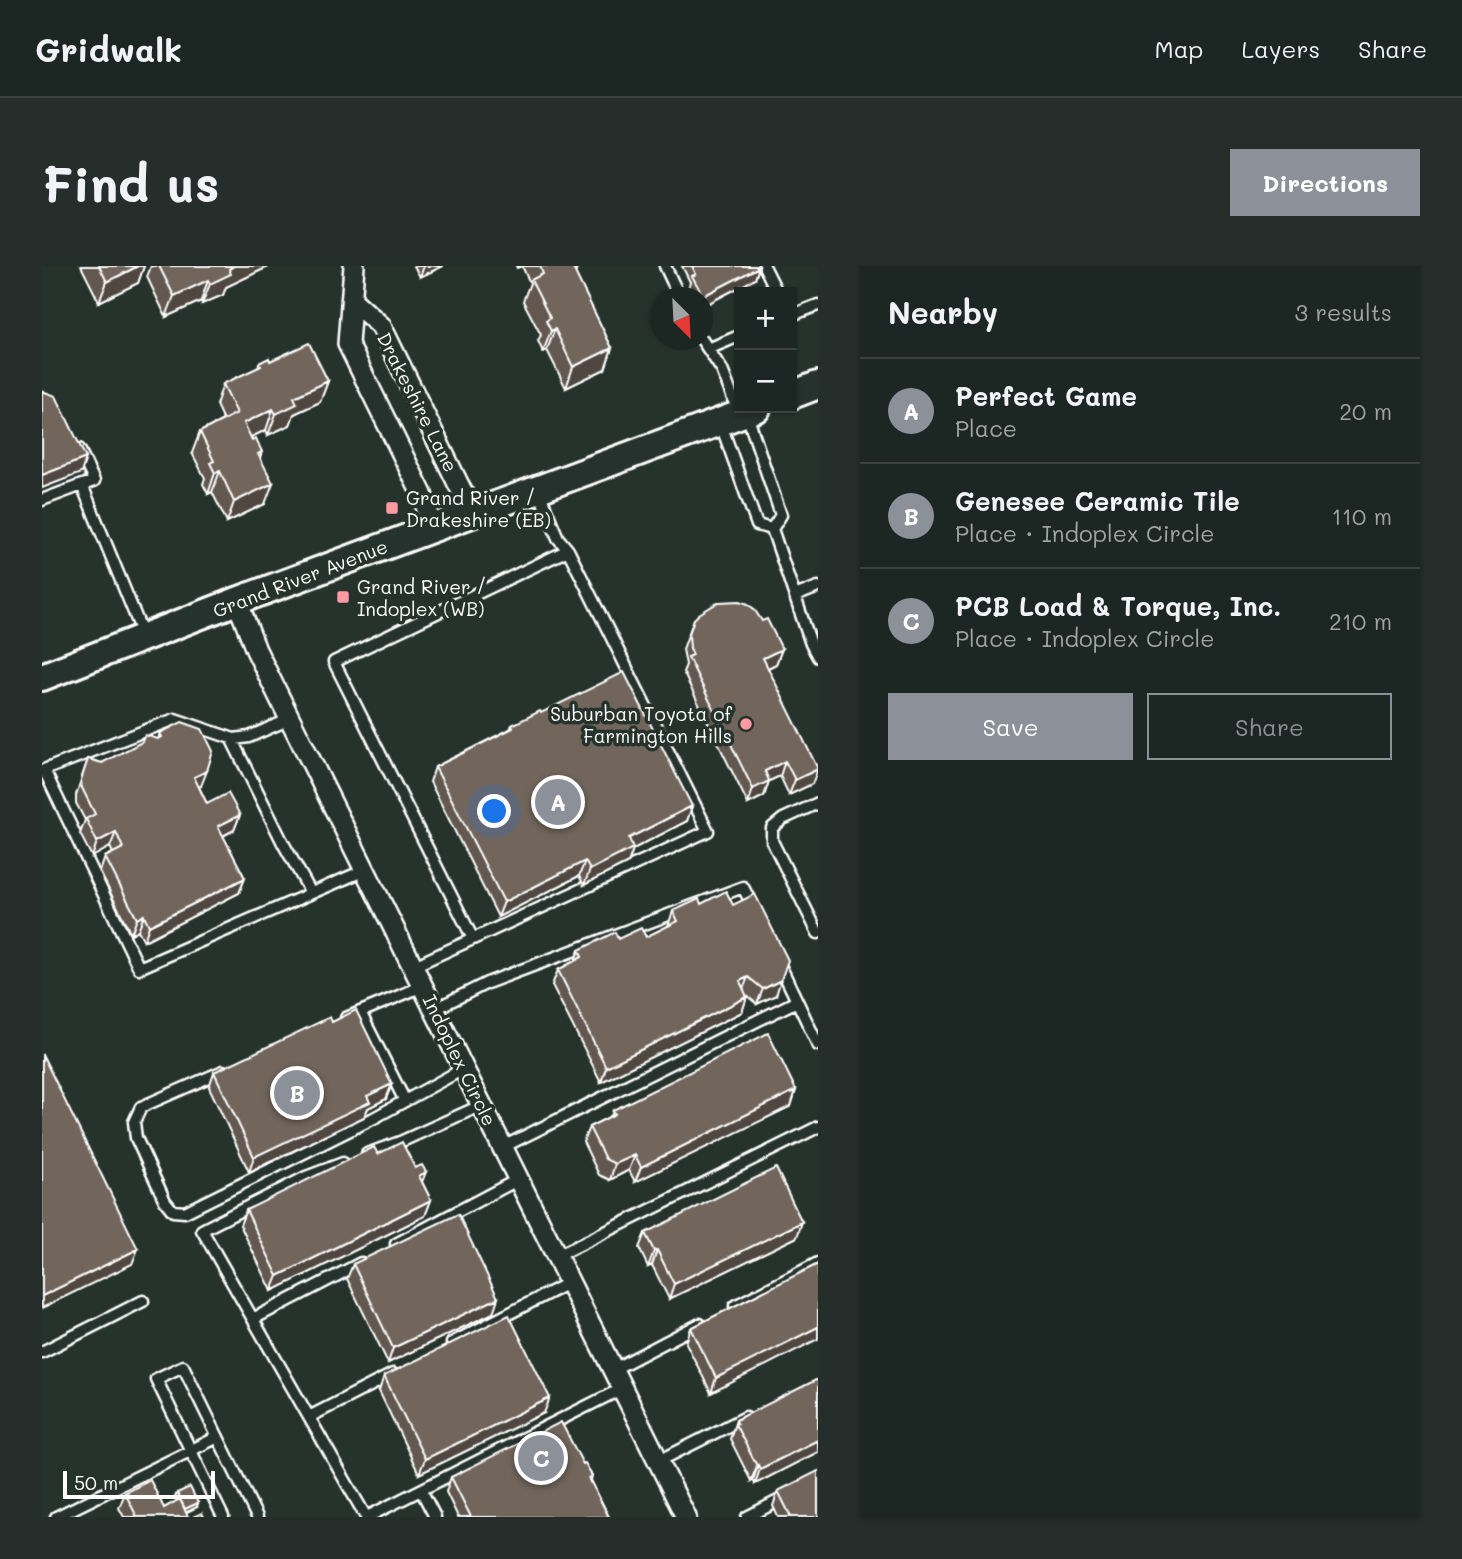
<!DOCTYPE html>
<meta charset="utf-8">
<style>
:root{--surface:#1c2622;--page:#252e2a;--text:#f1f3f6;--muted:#a0a5a5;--line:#3a4340;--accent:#8c9099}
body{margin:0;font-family:Mali,sans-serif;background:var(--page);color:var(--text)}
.controls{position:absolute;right:21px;top:21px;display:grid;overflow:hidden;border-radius:0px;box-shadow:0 2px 5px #0004}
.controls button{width:63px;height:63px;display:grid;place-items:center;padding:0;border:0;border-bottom:2px solid var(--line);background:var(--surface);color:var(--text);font:35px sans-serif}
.compass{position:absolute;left:608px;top:21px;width:63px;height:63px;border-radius:50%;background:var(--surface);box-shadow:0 2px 5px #0004;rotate:156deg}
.scale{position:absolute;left:21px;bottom:18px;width:152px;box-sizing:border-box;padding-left:7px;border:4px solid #fff;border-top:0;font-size:19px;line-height:24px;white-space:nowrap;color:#fff;-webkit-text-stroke:5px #26332d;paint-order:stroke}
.you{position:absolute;left:453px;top:546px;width:24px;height:24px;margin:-18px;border:5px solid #fff;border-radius:50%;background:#1a73e8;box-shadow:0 0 0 10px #1a73e833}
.badge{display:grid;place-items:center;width:46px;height:46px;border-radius:50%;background:var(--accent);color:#fff;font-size:23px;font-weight:700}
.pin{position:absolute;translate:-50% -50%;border:4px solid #fff;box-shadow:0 2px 7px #0006}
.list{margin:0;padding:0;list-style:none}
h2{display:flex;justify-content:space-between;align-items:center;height:91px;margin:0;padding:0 28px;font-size:30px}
h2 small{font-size:23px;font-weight:400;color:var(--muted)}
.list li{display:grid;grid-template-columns:46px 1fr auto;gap:21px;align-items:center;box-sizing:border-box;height:105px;padding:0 28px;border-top:2px solid var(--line)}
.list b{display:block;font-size:26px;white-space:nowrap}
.list p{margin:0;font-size:23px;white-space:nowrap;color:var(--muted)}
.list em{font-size:23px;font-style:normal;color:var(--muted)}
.actions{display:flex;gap:14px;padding:21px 28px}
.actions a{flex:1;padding:16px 0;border:2px solid var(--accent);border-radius:0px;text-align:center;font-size:24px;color:var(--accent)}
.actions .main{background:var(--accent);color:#fff}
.map{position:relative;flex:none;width:776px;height:1251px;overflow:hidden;border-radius:0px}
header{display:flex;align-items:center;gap:42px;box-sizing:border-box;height:98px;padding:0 35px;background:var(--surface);border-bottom:2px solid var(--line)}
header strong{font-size:33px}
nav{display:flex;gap:38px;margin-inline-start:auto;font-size:24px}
.intro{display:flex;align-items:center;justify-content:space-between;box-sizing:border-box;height:168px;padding:0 42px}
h1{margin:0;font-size:49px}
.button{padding:18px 32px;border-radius:0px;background:var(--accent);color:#fff;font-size:24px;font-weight:700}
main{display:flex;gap:42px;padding:0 42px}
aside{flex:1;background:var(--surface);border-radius:0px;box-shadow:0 2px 5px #0004}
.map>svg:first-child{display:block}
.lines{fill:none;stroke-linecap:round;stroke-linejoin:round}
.service-casing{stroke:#fff;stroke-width:15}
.minor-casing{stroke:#fff;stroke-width:24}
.secondary-casing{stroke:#fff;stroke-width:32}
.service{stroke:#26332d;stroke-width:10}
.minor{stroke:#26332d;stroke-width:19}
.secondary{stroke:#26332d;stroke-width:26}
.wall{fill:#62584f;stroke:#fff;stroke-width:2}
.shaded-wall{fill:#504740;stroke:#fff;stroke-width:2}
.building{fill:#72665c;stroke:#fff;stroke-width:2}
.poi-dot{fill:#ff9aa2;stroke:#26332d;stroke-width:2.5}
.labels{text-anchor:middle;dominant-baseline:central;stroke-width:7;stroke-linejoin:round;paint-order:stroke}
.street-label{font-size:19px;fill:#fff;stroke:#26332d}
.poi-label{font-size:19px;fill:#fff;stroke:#26332d;text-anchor:start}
</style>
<header>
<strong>Gridwalk</strong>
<nav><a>Map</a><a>Layers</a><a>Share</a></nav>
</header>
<div class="intro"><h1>Find us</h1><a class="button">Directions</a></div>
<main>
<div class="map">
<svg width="776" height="1251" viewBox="0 0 776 1251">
<rect width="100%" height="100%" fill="#26332d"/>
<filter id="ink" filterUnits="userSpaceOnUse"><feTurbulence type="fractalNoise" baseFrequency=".0143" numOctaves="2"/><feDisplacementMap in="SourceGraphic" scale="14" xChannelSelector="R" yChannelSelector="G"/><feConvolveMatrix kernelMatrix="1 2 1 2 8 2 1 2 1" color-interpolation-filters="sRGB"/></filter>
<g filter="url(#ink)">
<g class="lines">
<g class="service-casing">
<path id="service" d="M623,0l15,32
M722,0l13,26
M750,49l26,-10
M660,74l20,30 17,44
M666,83l31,-13
M704,146l35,103 -9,14
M678,156l37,103 15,4
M37,183l15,32 -12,4
M497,226l19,46 10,12 -234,112 139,277 235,-108 -140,-281
M0,234l40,-15 62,152
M730,263l39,115 7,13
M753,330l23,-9
M248,453l-41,18 -15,2 -59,-20 -131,51 95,198 226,-98
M189,472l52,105 28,50
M776,537l-35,16 -11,9v13l46,92
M372,700l59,-27
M755,735l21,44
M393,743l52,-26 256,-96 11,22
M318,746l45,89
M304,752l77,-32
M181,805l-82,36 -7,15 2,16 29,63 8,10 12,1 187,-93 91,-50
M461,881l294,-146 -19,-40
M325,888l33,-12 82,-37
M301,897l-37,14 -104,53 164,287
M354,978l123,-65
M515,990l261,-129
M693,1040l83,-43
M211,1053l108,-56
M410,1077l118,-61
M0,1086l101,-51
M572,1103l86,-45
M267,1151l84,-43
M617,1195l87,-44
M379,1224l14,27
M14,1251l162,-80
M181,1251l-67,-138 27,-13 74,151
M325,1251l256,-129
M705,1251l37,-19"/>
</g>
<g class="minor-casing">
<path id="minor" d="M312,0l-6,78 74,150 11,34
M310,34l29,26 91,186
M195,335l19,49 34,69 396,798"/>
</g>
<g class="secondary-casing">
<path id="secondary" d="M750,129l26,-10
M0,411l195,-76 520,-193"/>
</g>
<use href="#service" class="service"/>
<use href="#minor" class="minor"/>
<use href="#secondary" class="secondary"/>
</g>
<path class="wall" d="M39,0h63l-6,17 -39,19z
M109,0h119l-44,21 -3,8 -21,9 -1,-3 -35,16 -19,-40z
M372,0h29l-23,11z
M474,0h62l-3,7 37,75 -7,21 -39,19 -19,-38 -4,2 -5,-11 3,-6 -18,-34 7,-18 -8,-17 -5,2z
M640,0h77v1l-4,12 -52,27v-8h-10l-5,-10 2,-6z
M228,95l58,20 -8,21 -26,12 -4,11 -22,10 -2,-5 -15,7 11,15 -2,6 5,46 -38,18 -15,-30 -4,2 -5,-10 2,-6 -13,-25 8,-21 23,-12 -7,-15 7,-21 35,-16 1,-5z
M652,353l68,2 20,28 -6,15 -8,4 44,116 -23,11 -9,-19 -11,5 -5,15 -16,8 -65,-132 3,-7 -3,-16z
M499,447l151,93 -5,15 -54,28 -5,14 -44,22 -5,-9 -81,41 -68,-135 5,-15 75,-38 2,-4z
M118,467l41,53 -2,1 8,17 33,11 -6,15 -11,6 22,42 -6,15 -95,48 -6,-11 -7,4 -31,-62 5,-15 8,-4 -3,-6 -18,10 -12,-23 5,-14 -9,-17v-8l12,-36 14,4 56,-24z
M659,638l75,91 -19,9 -10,-8 -5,16 -141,70 -49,-97 6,-15 17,-9 4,-11 39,-11 28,-2 22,-11 5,-15z
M290,756l54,77 -18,9 -4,9 -115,55 -40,-85 5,-15z
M754,824l-5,16 -156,76 -6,-12 -19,10 -11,-5 -16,-33 6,-15 22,-11 2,-6z
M336,888l44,28 9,18 -6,16 -153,75 -32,-66 6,-15z
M603,967l152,4 -128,62 -17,-34 -4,2 -9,-19z
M311,998l140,49 -105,50 -41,-84z
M776,998l-107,129 -25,-50 5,-15z
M342,1110l160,37 -125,61 -40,-83z
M776,1113v73l-63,32 -2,-4 -2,1 -21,-42 6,-19z
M541,1198l9,12 -1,4 18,37h-151l-12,-25 5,-15z
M736,1225l40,26h-40l-5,-11z
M83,1227l39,15 13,-7 -2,-4 2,-4 20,14 -11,5 2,5h-64l-5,-9z"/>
<path class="shaded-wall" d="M96,0h6l-6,17 -39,19 8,-20z
M192,0h36l-44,21 -3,8 -21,9 8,-20 19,-15z
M382,0h19l-23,11z
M526,0h10l-4,10z
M717,1l-4,12 -52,27v-10z
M166,14l-7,21 -35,16 8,-21z
M513,63l-8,21 -4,2 8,-21z
M570,82l-7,21 -39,19 7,-21z
M286,115l-8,21 -26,12 -4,11 -22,10 8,-21 18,-17z
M231,143l-7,21 -30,14 8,-21z
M44,192l-5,15 -39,15v-13z
M178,205l-8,21 -4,2 7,-21z
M231,217l-8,21 -38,18 7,-20z
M740,383l-6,15 -18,9 5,-15z
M743,495l-5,15 -11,5 -5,15 -16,8 5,-15 12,-18z
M776,503l-6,15 -23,11 6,-15z
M165,505l-6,15 -13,6 6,-15z
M650,540l-5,15 -54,28 -5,14 -44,22 6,-15 39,-32z
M198,549l-6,15 -21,11 5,-15z
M74,566l-6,15 -18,10 5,-15z
M543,595l-6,15 -81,41 6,-15z
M203,612l-6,15 -95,48 5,-15z
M102,649l-6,15 -7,4 6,-15z
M706,711l-6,15 -2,-11z
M739,714l-5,15 -19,9 6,-15z
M705,731l-5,15 -141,70 5,-15z
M350,818l-6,15 -18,9 -4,9 -115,55 5,-15 113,-61z
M754,824l-5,16 -156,76 6,-15z
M593,889l-6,15 -19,10 5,-16z
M384,906l-6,15 -1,-11z
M389,934l-6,16 -153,75 6,-15z
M760,956l-5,15 -128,62 5,-15z
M96,983l-6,15 -90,44v-12z
M615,984l-5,15 -4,2 6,-16z
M456,1032l-5,15 -105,50 5,-15z
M776,1061v12l-107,54 5,-15z
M508,1132l-6,15 -125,61 6,-15z
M776,1174v12l-63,32 5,-15z
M716,1199l-5,15 -2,1 6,-15z
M156,1237l-1,4 -14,7 2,-5z"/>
<path class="building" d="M57,0h39l-31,16z
M117,0h75l-5,3 2,5 -21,10 -2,-4 -34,16z
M498,0h32l40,82 -39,19 -18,-38 -4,2 -5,-10 4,-3 -19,-38 12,-6z
M650,0h67v1l-56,29 -11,-20 4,-2z
M267,77l19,38 -34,16 3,7 -21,10 -3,-5 -29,14 8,17 4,-2 6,14 -4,2 15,29 -39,19 -14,-31 -5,2 -5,-10 4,-2 -14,-29 37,-19 -14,-29 38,-18 -2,-3 10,-5 1,3z
M0,125l14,5 30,62 -44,17z
M698,335l8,3 6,5 8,12 5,-2 15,30 -19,9 55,111 -23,11 -10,-19 -20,10 4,10 -16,8 -65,-132 5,-2 -3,-7 -1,-14 5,-15 5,-5 20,-12z
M582,406l68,134 -63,32 4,10 -43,22 -5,-9 -81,41 -69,-135 78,-39 -1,-3 28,-14 1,2z
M140,456l20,7 11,22 -6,20 -13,6 13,27 21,-11 12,22 -22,11 27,52 -96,48 -5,-11 -7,4 -32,-62 18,-9 -7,-16 -19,10 -11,-23 9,-5 -13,-26 -1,-8 7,-21 14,4 40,-21 3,-7 13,4 4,-2 -2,-4z
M684,625l7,14 22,-11 33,66 -7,20 -18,9 -15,-12 -8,4 7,16 -141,70 -48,-97 24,-13 -3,-7 36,-18 3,7 23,-11 5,9 32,-16 -5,-10 26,-12 2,5z
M314,744l36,74 -25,12 3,6 -116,55 -40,-85 116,-55 2,5z
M726,767l28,57 -155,77 -6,-12 -20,9 -10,-5 -16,-32 26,-13 -2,-4z
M0,788l96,195 -96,47z
M360,876l13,26 7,-3 4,7 -7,4 12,24 -153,76 -32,-66 128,-63 4,7z
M734,902l26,54 -128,62 -17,-34 -3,1 -9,-18z
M416,948l40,84 -105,50 -40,-84z
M776,998v63l-102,51 -25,-50z
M467,1049l41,83 -125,61 -41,-83z
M776,1113v61l-58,29 -2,-4 -1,1 -22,-42 2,-1 -1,-3z
M519,1156l22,42 2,-1 7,13 -3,2 20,39h-138l-20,-40z
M776,1205v46h-27l-13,-26z
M108,1214l14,28 16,-9 8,18h-51l-12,-24z
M148,1221l8,16 -13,6 -8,-16z
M160,1247l2,4h-11z"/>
</g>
<g class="poi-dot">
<rect x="343" y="235" width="14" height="14" rx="3.5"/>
<rect x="294" y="324" width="14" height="14" rx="3.5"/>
<circle cx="704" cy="458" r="7"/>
</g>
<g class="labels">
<g class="street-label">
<text transform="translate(376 136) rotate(63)">Drakeshire Lane</text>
<text transform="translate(258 312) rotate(-21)">Grand River Avenue</text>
<text transform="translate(418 794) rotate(64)">Indoplex Circle</text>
</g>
<g class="poi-label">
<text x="364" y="231">Grand River /<tspan x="364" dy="22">Drakeshire (EB)</tspan></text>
<text x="315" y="320">Grand River /<tspan x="315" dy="22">Indoplex (WB)</tspan></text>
<text x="690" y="447" text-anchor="end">Suburban Toyota of<tspan x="690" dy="22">Farmington Hills</tspan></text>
</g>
</g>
</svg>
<div class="controls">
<button>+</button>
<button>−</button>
</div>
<svg class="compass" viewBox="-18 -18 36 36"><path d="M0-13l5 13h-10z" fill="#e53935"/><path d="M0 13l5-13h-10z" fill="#a0a5a5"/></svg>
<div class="scale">50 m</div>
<div class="you"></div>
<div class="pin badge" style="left:516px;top:536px">A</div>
<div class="pin badge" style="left:255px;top:827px">B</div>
<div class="pin badge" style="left:499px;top:1192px">C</div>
</div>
<aside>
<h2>Nearby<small>3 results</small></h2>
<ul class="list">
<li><span class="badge">A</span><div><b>Perfect Game</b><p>Place</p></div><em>20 m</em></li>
<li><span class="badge">B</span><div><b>Genesee Ceramic Tile</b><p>Place · Indoplex Circle</p></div><em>110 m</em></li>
<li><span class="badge">C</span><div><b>PCB Load &amp; Torque, Inc.</b><p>Place · Indoplex Circle</p></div><em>210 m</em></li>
</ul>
<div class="actions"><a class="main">Save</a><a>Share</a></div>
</aside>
</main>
